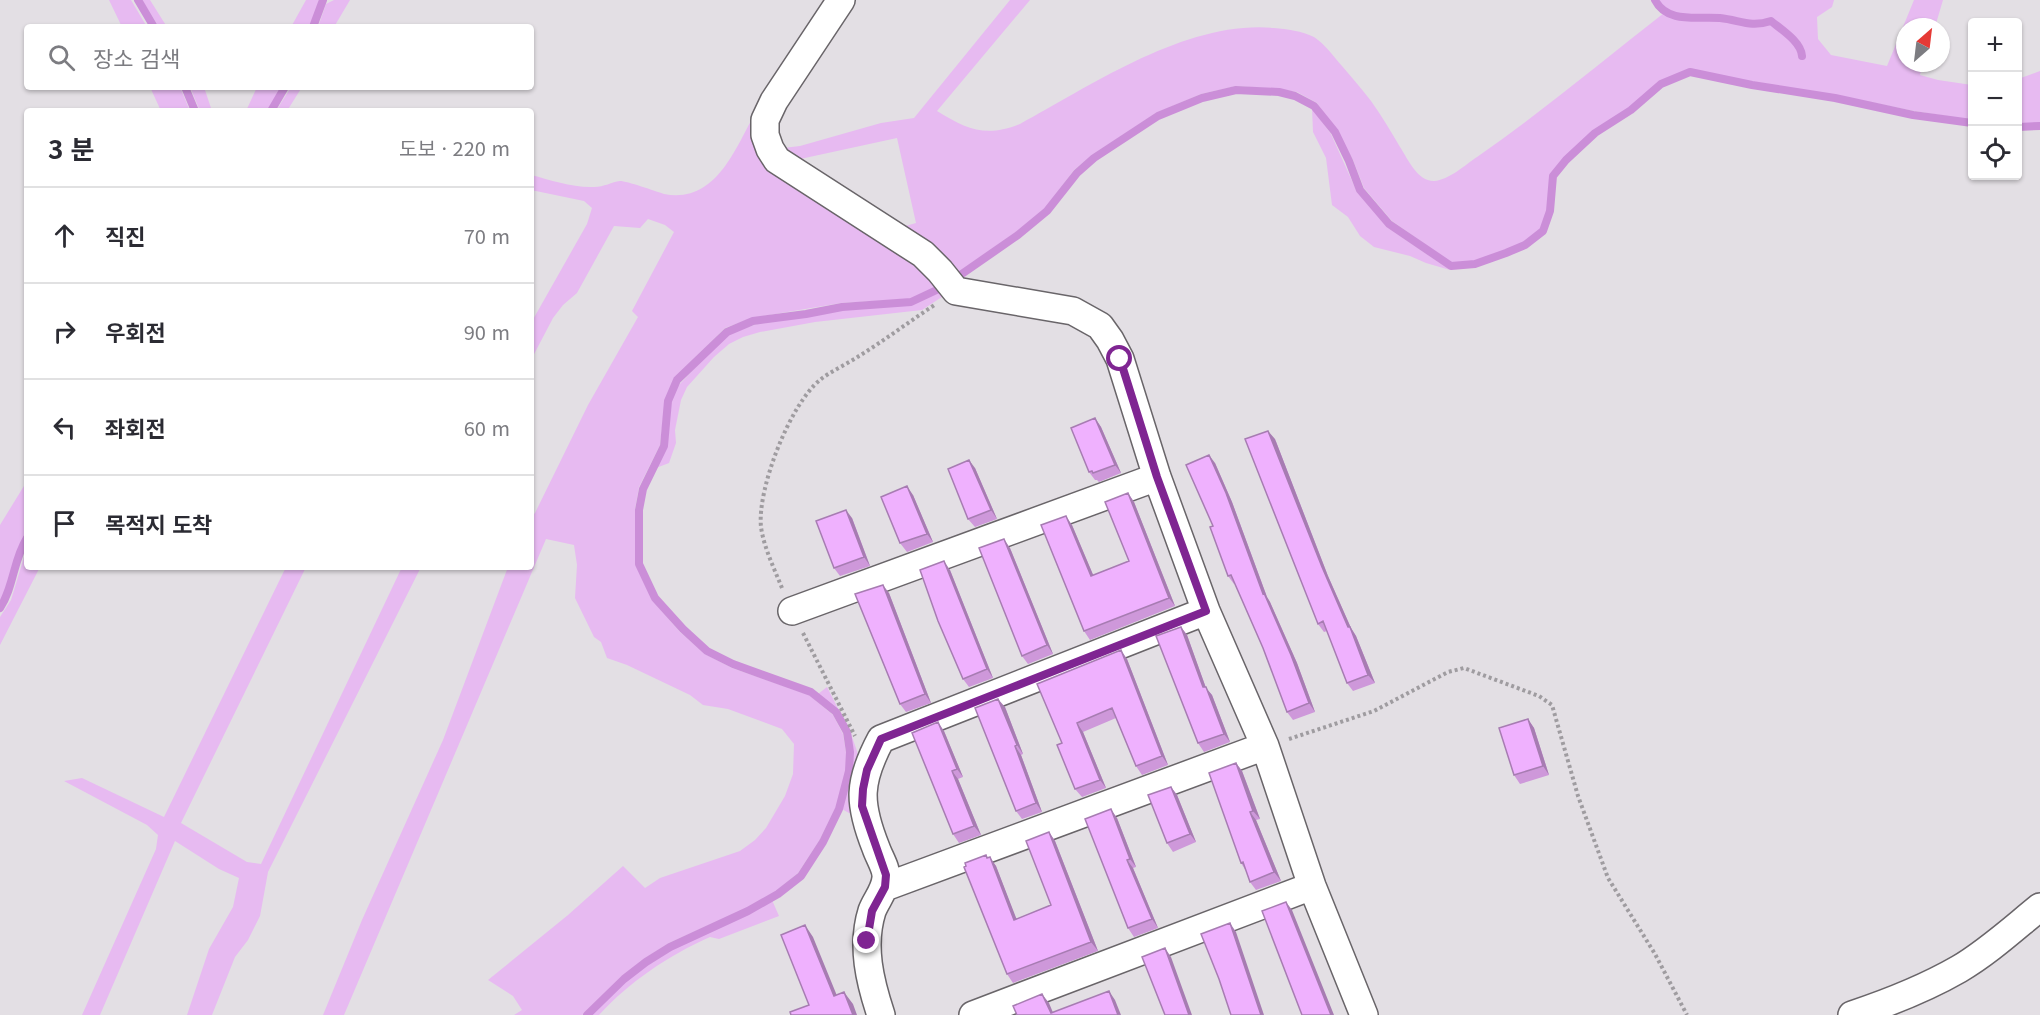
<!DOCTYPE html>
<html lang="ko">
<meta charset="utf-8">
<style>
:root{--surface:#fff;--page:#f2f2f3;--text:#2b2b33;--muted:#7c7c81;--line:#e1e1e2}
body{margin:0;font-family:Georgia,"Noto Sans KR",serif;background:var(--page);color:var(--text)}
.controls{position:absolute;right:18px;top:18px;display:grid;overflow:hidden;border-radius:6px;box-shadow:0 2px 4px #0004}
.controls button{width:54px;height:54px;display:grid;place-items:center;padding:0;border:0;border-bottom:2px solid var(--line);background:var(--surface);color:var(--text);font:30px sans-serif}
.compass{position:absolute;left:1896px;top:18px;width:54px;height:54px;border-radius:50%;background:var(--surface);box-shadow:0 2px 4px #0004;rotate:28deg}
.stop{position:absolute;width:18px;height:18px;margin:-14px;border:4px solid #7f2592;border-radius:50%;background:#fff}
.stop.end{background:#7f2592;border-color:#fff;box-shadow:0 2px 6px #0008}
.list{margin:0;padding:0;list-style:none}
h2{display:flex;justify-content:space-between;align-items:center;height:78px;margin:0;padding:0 24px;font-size:26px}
h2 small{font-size:20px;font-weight:400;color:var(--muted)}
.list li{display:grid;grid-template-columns:39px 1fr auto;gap:18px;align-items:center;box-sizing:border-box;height:96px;padding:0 24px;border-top:2px solid var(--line)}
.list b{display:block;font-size:22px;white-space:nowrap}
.list em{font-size:20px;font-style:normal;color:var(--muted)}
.icon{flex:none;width:33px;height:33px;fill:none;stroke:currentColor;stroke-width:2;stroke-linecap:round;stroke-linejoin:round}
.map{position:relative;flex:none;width:2040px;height:1015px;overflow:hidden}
.search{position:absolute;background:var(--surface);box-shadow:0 2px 4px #0004;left:24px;top:24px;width:510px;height:66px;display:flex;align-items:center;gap:15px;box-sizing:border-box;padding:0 21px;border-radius:6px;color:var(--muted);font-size:22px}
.panel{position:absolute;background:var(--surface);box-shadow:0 2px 4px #0004;left:24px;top:108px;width:510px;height:462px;border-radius:6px}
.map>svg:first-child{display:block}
.green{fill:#e7baf1}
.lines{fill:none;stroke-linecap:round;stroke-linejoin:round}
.stream{stroke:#cb8ed8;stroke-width:8}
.minor-casing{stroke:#696569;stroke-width:30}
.path{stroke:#9f9ca0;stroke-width:4;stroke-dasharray:3 3;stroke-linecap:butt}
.minor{stroke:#fff;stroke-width:27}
.wall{fill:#ce98da}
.shaded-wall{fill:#a77cb2}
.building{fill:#efb1fe;stroke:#a77cb2;stroke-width:1.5}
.route{stroke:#7f2592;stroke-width:8}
</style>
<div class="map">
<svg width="2040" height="1015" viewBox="0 0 2040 1015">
<rect width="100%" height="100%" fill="#e3dfe4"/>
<path class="green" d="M109,0h22l16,27h-25z
M142,0h8l17,27h-8z
M306,0h13l-8,27h-20z
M334,0h16l-16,27h-16l8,-23z
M1010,0h20l-93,111c29,18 49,27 83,13 74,-40 167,-104 254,-96 13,1 28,3 40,9 11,7 20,20 28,29 10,12 20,23 29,35 11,15 20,31 29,46 8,12 17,34 34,34 15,-1 31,-16 43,-24 65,-45 125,-96 187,-144 17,10 36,6 56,8 18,1 32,9 51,3 10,8 28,19 29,32l5,-1c0,-16 -21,-27 -33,-37 -22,7 -30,-1 -51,-3 -20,-2 -51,6 -62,-15h175l-2,7 -15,10 1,22 13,16 56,11 27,-66h29l-8,27h-30v36h18l-3,12 18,5 34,5v35l-58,-9 -78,-16 -84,-13 -61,-13 -32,12 -30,27 -36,22 -29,28 -14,17 -3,35 -7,19 -17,13 -18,8 -30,11 -23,2 -60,-42 -28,-33 -11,-28 -16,-29 -20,-28 -20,-11 -18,-3 -43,-3 -35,8 -45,19 -64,42 -18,15 -29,38 -29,24 -62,43 -56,-47 18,-5 -19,-85 -106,23 -16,-12 25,-3 81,-23 33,-5z
M2040,71v52l-22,1v-45z
M150,87h30l10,24h-29z
M190,87h14l8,24h-12z
M257,87h25l-14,24h-22z
M291,87h11l-15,24h-11z
M1312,108l19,26 26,58 30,35 63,43 -24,-7 -16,-7 -36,-9 -14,-11 -12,-19 -16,-12 -6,-47 -13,-26z
M753,117l4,12 184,155 -31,15 -69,4 -89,15 -27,10 -51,50 -9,22 -5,45 -21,42 -4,22 1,56 16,35 28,32 25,22 27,14 77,27 24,20 10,19 3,18v19l-10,36 -17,34 -21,32 -22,18 -30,17 -77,35 -25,16 -22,17 -40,39h-68l8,-5 -9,-14 -25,-16 80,-65 55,-49 22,22 15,-10 80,-27 15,-11 11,-12 19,-32 8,-22 1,-30 -12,-15 -54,-20 -25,-4 -13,-10 -63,-30 -20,-7 -6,-16 -7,-5 -19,-39 2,-33 -3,-20 -28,-6 -202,476h-21l39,-95 81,-180 65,-173h23v-50l4,-4 53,-108 50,-88 -6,-6 42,-79 -9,-7 -17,-6 -8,9 -26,-2 -37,67 -14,12 -10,13 -22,42v-37l56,-99 5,-16 -8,-7 -53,-11v-15c20,5 42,13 63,12 10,0 18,-5 26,-6 7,0 35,10 44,13 50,10 70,-42 89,-77z
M940,291h11l-29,19 -107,12 -55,10 -17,5 -14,7 -15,13 -27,30 -6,13 -6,30 1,13 -7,20 -13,5 10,-21 5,-46 7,-15 34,-36 19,-17 32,-11 81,-13 68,-5z
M27,481v53l-8,12 -15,50 -4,7v-78z
M27,547v20h13l-40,78v-28l11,-17z
M286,567h20l-125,256 66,39 14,2 141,-297h19l-153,305 -8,44 -12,24 -13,17 -23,58h-25l22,-66 24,-42 6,-29 -20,-9 -44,-28 -75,174h-18l74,-166 2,-14 -11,-10 -83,-44 18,-3 82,39z
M827,687l24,47 13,37 -3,49 -19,-11c8,-33 16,-60 -2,-91 -6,-10 -13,-18 -22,-24z
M772,900l7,16 -60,23 -9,-2c-41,18 -81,45 -111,78h-9l35,-35 46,-31z"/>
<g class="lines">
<path class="stream" d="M138,0l16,27
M1655,0c12,24 43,16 65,18 20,2 30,10 51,3 11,9 30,21 31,35
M313,27l10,-27
M185,87l10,24
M271,111l14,-24
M2018,127l22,-1
M956,278l62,-43 29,-24 30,-38 17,-15 64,-42 44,-18 34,-8 43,2 16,4 19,10 21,26 14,29 11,29 29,34 62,42 24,-2 31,-11 19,-8 18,-14 7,-20 3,-35 13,-16 29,-27 36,-23 30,-26 29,-12 62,13 83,13 78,17 59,8
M0,608c14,-21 13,-48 27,-70
M587,1015l37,-36 22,-17 24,-15 78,-36 30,-17 23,-18 22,-34 16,-33 10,-38 1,-19 -3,-20 -11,-20 -25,-20 -78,-28 -26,-13 -24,-22 -28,-31 -16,-34v-54l4,-21 21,-43 4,-45 9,-21 50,-48 26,-11 53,-7 36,-7 69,-5 32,-15"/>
<g class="minor-casing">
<path id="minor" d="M841,0l-67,101 -9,19v15l5,14 7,11 146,94 17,17 16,20 117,20 27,15 10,14 10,19 37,118 49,134 59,135 47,140 52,129
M792,611l365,-134
M885,887l380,-141
M881,1015c-11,-33 -20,-69 -9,-104 4,-11 13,-20 14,-33 1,-9 -7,-21 -10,-30 -18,-45 -18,-66 5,-109l325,-128
M973,1015l339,-129
M1852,1015c36,-12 74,-27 107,-46 29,-17 55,-41 81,-62"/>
</g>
<path class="path" d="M782,588c-8,-20 -18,-40 -21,-61 -4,-38 29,-123 59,-147 11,-9 27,-16 39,-24 26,-16 51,-35 77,-52
M803,633l52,103
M1289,739l85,-28 74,-39 16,-4 75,28 13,9 26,91 30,82 47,76 32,61"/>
<use href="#minor" class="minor"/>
</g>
<path class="wall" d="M1095,418l6,9 20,46 -22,9 -2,-2h-2l-6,-8z
M1275,439l53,137 23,52 5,8 19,47 -22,8 -6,-8 -20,-52 -3,1 -6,-8z
M1215,463l17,39 35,95 3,5 27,61 18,49 -22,8 -6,-8 -24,-64 -28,-64h-1l-6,-8 -15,-50z
M975,468l22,51 -22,8 -7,-8z
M1128,493l6,9 41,104 -85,34 -6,-9 -12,-106 21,50 36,-14z
M913,495l20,47 -26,10 -7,-9z
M852,518l18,48 -30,10 -6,-8z
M1010,548l43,106 -25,10 -6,-8z
M950,570l43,108 -24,9 -6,-8z
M889,593l42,110 -25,9 -6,-8z
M1181,627l6,8 19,53 6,7 18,47 -26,10 -6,-9z
M1127,659l41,106 -26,10 -6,-9 -20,-48 -33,14 23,56 -24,9 -7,-8 -13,-46z
M1005,707l18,47 -2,1 21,57 -20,7 -6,-8z
M1528,719l6,9 15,47 -29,9 -6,-9z
M944,731l19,46 -5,2 23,56 -22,8 -6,-9z
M1236,763l6,8 18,48 -4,1 25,61 -25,9 -6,-8 -4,-11 -5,-8z
M1171,787l6,8 19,47 -23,10 -6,-9z
M1117,818l19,49 -3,1 25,60 -24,9 -6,-9z
M1049,832l6,9 43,110 -85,32 -6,-9 -19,-116 8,8 20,53 35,-14z"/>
<path class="shaded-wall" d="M1095,418l6,9 20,46 -6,-8z
M1268,431l7,8 53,137 23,52 5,8 19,47 -7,-8 -46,-108z
M1209,455l6,8 17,39 35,95 3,5 27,61 18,49 -6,-9 -46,-109z
M969,460l6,8 22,51 -6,-9z
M907,486l6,9 20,47 -6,-8z
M1128,493l6,9 41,104 -6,-8z
M846,510l6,8 18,48 -6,-9z
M1066,516l6,9 25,59 -6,-8z
M1004,539l6,9 43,106 -6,-9z
M944,561l6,9 43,108 -6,-9z
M883,585l6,8 42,110 -6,-9z
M1181,627l6,8 19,53 6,7 18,47 -6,-8 -21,-47z
M1121,650l6,9 41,106 -6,-9z
M998,699l7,8 18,47 -6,-9z
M1528,719l6,9 15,47 -6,-9z
M938,722l6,9 19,46 -6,-8z
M1077,723l6,9 23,56 -6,-8z
M1015,746l6,9 21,57 -6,-9z
M1236,763l6,8 18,48 -7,-8z
M952,771l6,8 23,56 -7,-9z
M1171,787l6,8 19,47 -6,-8z
M1111,809l6,9 19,49 -6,-8z
M1250,812l6,8 25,61 -7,-9z
M1049,832l6,9 43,110 -7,-9z
M986,855l6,8 -2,-6 6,9 24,62 -6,-8z
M1127,860l6,8 25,60 -6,-9z
M1286,902l6,8 42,105h-3z
M1230,923l6,9 28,83h-3z
M805,925l8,12 29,71 -8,-12z
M1165,948l6,9 21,58h-3z
M1109,991l6,9 6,15h-3z
M844,992l9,12 4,11h-4z
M1042,994l7,9 5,12 -3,-2z"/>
<path class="building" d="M1095,418l20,47 -22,8 -1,-2 -3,1 -18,-44z
M1268,431l54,136 26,60h2l18,48 -21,8 -24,-62 -5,3 -73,-185z
M1209,455l17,38 37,101 1,-1 27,62 18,48 -22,9 -24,-64 -32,-73 -3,1 -18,-49 3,-1 -27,-61z
M969,460l22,50 -23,9 -20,-50z
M907,486l20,48 -27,9 -19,-46z
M1128,493l41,105 -85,33 -43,-106 25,-9 25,60 38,-15 -24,-59z
M846,510l18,47 -30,11 -18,-47z
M1004,539l43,106 -25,11 -43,-108z
M944,561l43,108 -24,10 -25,-58 -18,-51z
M883,585l42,109 -25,10 -45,-110z
M1181,627l22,60h3l18,47 -26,9 -42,-107z
M1121,650l41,106 -26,10 -24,-58 -35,15 23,57 -25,9 -18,-44 5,-2 -25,-59z
M998,699l19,46 -2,1 21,57 -20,8 -41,-103z
M1528,719l15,47 -29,9 -15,-47z
M938,722l19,47 -5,2 22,55 -21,8 -41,-101z
M1236,763l17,48 -3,1 24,60 -24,10 -7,-20 -2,1 -32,-90z
M1171,787l19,47 -23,9 -19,-48z
M1111,809l19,50 -3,1 25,59 -24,9 -43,-109z
M1049,832l42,110 -84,32 -43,-107 2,-1 -1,-3 21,-8 1,3 3,-1 24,63 37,-15 -25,-64z
M1286,902l45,113h-29l-40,-104z
M1230,923l31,92h-30l-12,-36 -18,-45z
M805,925l29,71 10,-4 9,23h-62l-1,-3 19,-7 -28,-70z
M1165,948l24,67h-24l-23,-58z
M1109,991l9,24h-101l-4,-9 29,-12 9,19z"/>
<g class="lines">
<path class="route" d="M867,941l5,-30 13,-24 1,-12 -24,-69 1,-17 4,-19 14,-31 325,-128 -49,-134 -37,-118"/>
</g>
</svg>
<div class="controls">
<button>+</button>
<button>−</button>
<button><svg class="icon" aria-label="locate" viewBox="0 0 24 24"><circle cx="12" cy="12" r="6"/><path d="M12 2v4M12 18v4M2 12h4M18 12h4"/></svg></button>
</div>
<svg class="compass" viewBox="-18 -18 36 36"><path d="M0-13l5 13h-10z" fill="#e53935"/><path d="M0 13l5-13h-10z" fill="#7c7c81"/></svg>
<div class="stop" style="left:1120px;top:359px"></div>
<div class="stop end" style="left:867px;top:941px"></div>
<div class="search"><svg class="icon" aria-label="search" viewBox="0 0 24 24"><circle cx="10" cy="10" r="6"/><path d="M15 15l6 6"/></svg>장소 검색</div>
<section class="panel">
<h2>3 분<small>도보 · 220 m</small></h2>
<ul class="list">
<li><svg class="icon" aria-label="ahead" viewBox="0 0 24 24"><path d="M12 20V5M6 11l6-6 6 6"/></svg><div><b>직진</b></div><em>70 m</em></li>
<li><svg class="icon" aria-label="right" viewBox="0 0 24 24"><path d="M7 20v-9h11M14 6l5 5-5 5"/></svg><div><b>우회전</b></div><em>90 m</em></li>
<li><svg class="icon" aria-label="left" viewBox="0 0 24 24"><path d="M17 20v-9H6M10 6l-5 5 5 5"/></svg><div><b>좌회전</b></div><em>60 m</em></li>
<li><svg class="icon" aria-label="arrive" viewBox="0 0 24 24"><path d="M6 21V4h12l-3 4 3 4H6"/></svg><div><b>목적지 도착</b></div></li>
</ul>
</section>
</div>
